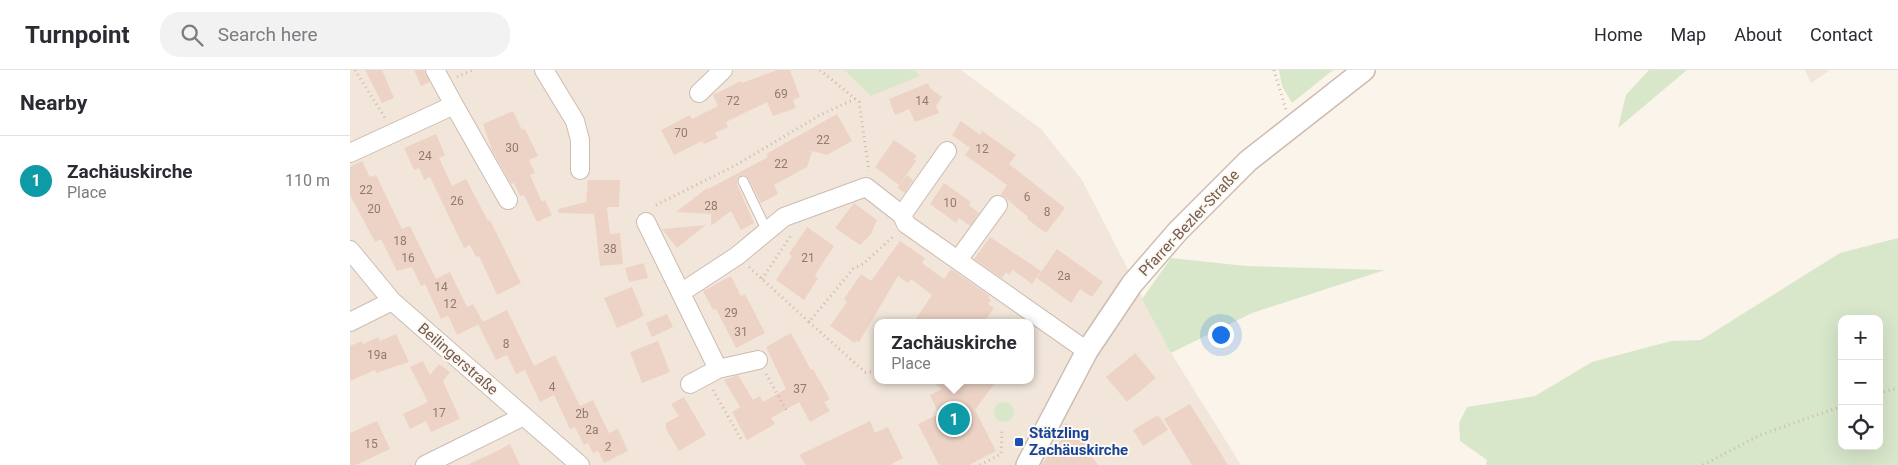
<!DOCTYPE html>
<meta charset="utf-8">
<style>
:root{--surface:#fff;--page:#f2f2f3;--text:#2b2b33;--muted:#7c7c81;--line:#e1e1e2;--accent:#0b8043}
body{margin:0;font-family:Roboto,sans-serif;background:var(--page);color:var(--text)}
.controls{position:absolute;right:15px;bottom:15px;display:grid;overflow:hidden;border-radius:10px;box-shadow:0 5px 20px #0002}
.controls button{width:45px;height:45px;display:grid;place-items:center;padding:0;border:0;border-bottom:1px solid var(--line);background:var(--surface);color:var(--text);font:25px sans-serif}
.you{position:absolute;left:870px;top:264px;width:18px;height:18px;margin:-12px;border:4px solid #fff;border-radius:50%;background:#1a73e8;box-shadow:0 0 0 8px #1a73e833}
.badge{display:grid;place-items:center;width:32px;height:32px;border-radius:50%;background:var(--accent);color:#fff;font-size:16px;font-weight:700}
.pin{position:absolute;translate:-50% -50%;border:2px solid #fff;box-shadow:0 1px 5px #0006}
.popup{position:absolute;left:524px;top:249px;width:160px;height:65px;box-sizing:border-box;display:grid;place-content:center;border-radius:10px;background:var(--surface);filter:drop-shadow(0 1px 4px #0005);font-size:16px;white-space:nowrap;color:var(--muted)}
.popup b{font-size:19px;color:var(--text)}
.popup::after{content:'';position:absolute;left:50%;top:100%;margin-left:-10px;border:10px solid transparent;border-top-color:var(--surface)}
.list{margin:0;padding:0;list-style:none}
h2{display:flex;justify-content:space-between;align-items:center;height:65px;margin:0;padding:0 20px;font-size:21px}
h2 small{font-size:16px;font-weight:400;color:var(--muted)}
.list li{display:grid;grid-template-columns:32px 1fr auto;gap:15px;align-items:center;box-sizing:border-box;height:90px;padding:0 20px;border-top:1px solid var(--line)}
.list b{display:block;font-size:19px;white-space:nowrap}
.list p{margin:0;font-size:16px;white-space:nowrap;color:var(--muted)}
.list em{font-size:16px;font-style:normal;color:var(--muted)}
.icon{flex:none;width:28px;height:28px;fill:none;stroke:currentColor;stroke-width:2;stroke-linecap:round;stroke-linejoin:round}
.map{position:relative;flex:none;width:1548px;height:395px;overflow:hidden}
header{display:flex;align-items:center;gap:30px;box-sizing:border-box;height:70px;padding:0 25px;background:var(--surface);border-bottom:1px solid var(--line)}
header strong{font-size:24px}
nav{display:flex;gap:28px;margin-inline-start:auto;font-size:18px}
.search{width:350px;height:45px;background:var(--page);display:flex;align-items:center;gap:12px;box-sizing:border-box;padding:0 18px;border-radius:20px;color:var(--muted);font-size:19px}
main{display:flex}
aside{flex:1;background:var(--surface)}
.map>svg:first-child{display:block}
.residential{fill:#f2e6da;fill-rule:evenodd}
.green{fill:#d8e7ca;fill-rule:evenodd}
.building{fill:#edd3c6}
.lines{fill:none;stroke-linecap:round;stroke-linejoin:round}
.service-casing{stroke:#ccbcb2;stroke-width:11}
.minor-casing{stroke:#ccbcb2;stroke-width:20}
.tertiary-casing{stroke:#ccbcb2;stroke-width:24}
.path{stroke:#d2b7a8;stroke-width:3;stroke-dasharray:1 4;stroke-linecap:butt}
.service{stroke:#fff;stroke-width:9}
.minor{stroke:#fff;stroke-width:18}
.tertiary{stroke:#fff;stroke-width:21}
.transit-dot{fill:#1a4fb4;stroke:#fdf8f1;stroke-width:2}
.labels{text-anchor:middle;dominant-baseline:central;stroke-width:4;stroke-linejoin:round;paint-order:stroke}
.number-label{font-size:12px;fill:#92796e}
.street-label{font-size:15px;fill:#735b50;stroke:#fdf8f1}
.transit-label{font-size:15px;font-weight:bold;fill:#164399;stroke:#fdf8f1;text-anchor:start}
</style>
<header>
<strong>Turnpoint</strong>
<div class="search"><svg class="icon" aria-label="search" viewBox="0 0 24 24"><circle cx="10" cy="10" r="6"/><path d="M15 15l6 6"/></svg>Search here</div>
<nav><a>Home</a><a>Map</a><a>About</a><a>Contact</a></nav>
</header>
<main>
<aside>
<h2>Nearby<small></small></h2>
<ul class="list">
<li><span class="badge" style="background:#0f9aa8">1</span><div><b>Zachäuskirche</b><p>Place</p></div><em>110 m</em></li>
</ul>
</aside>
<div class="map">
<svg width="1548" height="395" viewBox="0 0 1548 395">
<rect width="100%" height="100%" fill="#fbf4eb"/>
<path class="residential" d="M0,0h611l80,59 41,51 89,173 70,112h-891zM528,253h152v57h-152z
M1455,0h25l-19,13z"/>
<path class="green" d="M494,0h70l6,6 -49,20z
M929,0h54l-41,33 -10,-17z
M1299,0h38l-69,58 8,-33z
M1548,168v227h-412l1,-5 -27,-19 -1,-18 8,-16 68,-11 57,-34 79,-21 30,-1 139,-87zM1492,249h37v127h-37z
M821,188l75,8 139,4 -133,43 -81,40 -29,-54z
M644 342a10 10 0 1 1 20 0a10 10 0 1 1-20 0Z"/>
<path class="building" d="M15,0h17l12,28 -12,5z
M64,0h10l6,12 -9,4z
M427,0h13l10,27 -7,3 3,8 -23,8 -6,-14 -41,20 2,5 -13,6 3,5 -14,6 -2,-3 -28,14 -13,-25 29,-15 2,4 26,-13 -5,-11 28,-14 1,2z
M578,13l2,5 12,9 -6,9 3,7 -24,9 -6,-13 -14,6 -6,-16z
M163,41l9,19 3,-1 13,27 -9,4 6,13 -5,2 12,27 3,-2 7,15 -15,7 -13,-27 -4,1 -6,-13 -3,1 -19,-34 -9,-26z
M487,44l15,27 -25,14 -15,-4 -5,16 -33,18 4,9 -17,9 -14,-27 -4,-1 -5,2 -1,7 17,39 -13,7 -10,-19 -20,15v-12l-35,-2 31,-24 1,1 60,-32 -2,-3z
M611,51l19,14 2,-4 34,24 -7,9 56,44 -19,25 -19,-14 1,-2 -27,-23 6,-9 -42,-30 5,-7 -18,-13z
M86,64l9,21 -6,3 13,28 14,-7 22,42 2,-1 31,63 -24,12 -18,-39 -3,1 -6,-12 -6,3 -34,-71 -6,3 -5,-12 -5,2 -10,-22z
M544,70l23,16 -3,3 2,2 -17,24 -24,-18z
M12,91l8,16 6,-2 26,54 8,-3 26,53 -15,7 -9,-19 -15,4 -16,-32 -6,3 -25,-47v-28z
M557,105l6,5 -8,13 -8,-5z
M238,110h32l-1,27h-12l3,27 10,-1 3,31 -23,2 -6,-52 -35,-1 -1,-4 28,-7z
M594,113l27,19 -2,3 10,8 -9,13 -11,-8 -3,5 -26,-19z
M504,133l23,17 -6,14 -11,11 -25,-17z
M356,155l-29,23 -15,-19z
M457,157l27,19 -17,26 -2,4 3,2 -14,22 -28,-20 16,-24 -3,-2z
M640,167l51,34 -9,13 -19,-14 -4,5 -3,-3 -4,6 -28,-19z
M550,171l25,17 -3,5 22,16 7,-10 39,27 -2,2 3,2 -3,4 6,4 -11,15h-70l19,-28 -21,-16 -3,4 -10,-7 -39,66 -3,-1 -1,2 -25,-17 17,-24 -3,-3 17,-25 10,7z
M707,179l46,33 -11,15 -12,-8 -9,14 -34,-25z
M294,193l4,15 -19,4 -4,-14z
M100,202l17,35 6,-3 10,18 -26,13 -9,-19 -7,3 -16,-35z
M381,206l10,20 4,-2 20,39 -29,15 -20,-39 -3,1 -10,-19z
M282,217l12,29 -27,12 -13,-30z
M157,240l27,56 21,-11 25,51 13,-6 16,33 9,-4 10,22 -24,12 -6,-12 -5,2 -5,-10 -4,2 -9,-18 -5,2 -16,-34 -14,7 -15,-32 -9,4 -9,-19 -11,5 -18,-36z
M317,244l6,13 -21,10 -6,-14z
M441,263l20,37 2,-1 17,30 -6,3 6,9 -20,11 -11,-20 -28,16 4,6 -28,16 -15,-28 8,-5 -16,-27 14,-5 15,25 7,-4 3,6 23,-13 -20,-42z
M46,264l13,28 -33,11 -1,-3 -25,11v-35l12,-5 1,3 15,-7 2,4z
M308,271l12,31 -28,11 -12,-31z
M785,283l21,25 -29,24 -21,-25z
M73,291l7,14 9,-11 11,8 -7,9 17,38 -29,13 -5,-11 -16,8 -7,-15 25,-12 -18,-35z
M579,310h68l-22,30 21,41 -27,14h-30l-21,-41 21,-10 -9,-19 12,-6z
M334,327l22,38 -27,16 -13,-22v-6l13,-7 -8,-12z
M840,334l38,61h-36l-28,-46z
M808,345l10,15 -25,16 -10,-16z
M27,351l13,28 -34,16h-6v-32z
M520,351l5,12 13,-6 15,31 -13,7h-84l-7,-10z
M716,353l32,27 -6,7 6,8h-57l21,-26 -5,-4z
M160,374l10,21h-53l30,-14z"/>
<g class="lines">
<g class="service-casing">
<path id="service" d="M393,111l24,50"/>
</g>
<g class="minor-casing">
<path id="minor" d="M85,0l19,35
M194,0l31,51 5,19v30
M349,23l24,-23
M0,83l104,-48 54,95
M552,145l45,-64
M296,152l72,147 40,-9
M0,180l42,51 188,164
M608,190l40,-55
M332,222l55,-36 47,-39 82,-30 36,28 4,9 181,127
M0,252l42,-21
M340,314l28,-15
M75,395l99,-49"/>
</g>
<g class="tertiary-casing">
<path id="tertiary" d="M677,395l60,-114 45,-67 46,-53 70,-70 116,-91"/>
</g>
<path class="path" d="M5,0l30,48
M470,0l39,32 10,69
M924,0l12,40
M107,7l15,-7
M306,135l80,-40 86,-51 33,-15
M399,197l60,55 44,-53 10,-5 32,-29
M412,209l30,-45
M459,252l56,50h13
M416,304l22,39
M363,320l28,49
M1529,323l19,-5
M630,395l21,-11 1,-24
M1353,395l57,-30 82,-29"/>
<use href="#service" class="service"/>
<use href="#minor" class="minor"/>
<use href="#tertiary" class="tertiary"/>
</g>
<rect class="transit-dot" x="664" y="367" width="10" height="10" rx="2.5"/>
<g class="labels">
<g class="number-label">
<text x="431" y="24">69</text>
<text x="383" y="31">72</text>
<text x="572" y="31">14</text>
<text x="331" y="63">70</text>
<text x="473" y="70">22</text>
<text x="162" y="78">30</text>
<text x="632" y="79">12</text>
<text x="75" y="86">24</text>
<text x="431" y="94">22</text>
<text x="16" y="120">22</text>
<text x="677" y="127">6</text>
<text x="107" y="131">26</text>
<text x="600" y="133">10</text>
<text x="361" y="136">28</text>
<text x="24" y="139">20</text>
<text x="697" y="142">8</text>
<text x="50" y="171">18</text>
<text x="260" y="179">38</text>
<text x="58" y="188">16</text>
<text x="458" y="188">21</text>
<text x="714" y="206">2a</text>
<text x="91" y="217">14</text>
<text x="100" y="234">12</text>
<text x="381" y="243">29</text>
<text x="391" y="262">31</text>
<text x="156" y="274">8</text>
<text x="27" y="285">19a</text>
<text x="202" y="317">4</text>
<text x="450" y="319">37</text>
<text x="89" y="343">17</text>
<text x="232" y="344">2b</text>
<text x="242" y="360">2a</text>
<text x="21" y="374">15</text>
<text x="258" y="377">2</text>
</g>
<g class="street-label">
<text transform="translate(839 153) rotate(-47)">Pfarrer-Bezler-Straße</text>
<text transform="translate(108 289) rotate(41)">Beilingerstraße</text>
</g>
<g class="transit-label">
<text x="679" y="363">Stätzling<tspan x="679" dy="17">Zachäuskirche</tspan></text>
</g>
</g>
</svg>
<div class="controls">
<button>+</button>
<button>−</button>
<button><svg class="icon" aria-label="locate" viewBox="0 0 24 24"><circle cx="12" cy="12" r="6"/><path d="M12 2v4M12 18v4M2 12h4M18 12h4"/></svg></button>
</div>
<div class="you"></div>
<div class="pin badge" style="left:604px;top:349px;background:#0f9aa8">1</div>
<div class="popup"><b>Zachäuskirche</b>Place</div>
</div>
</main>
